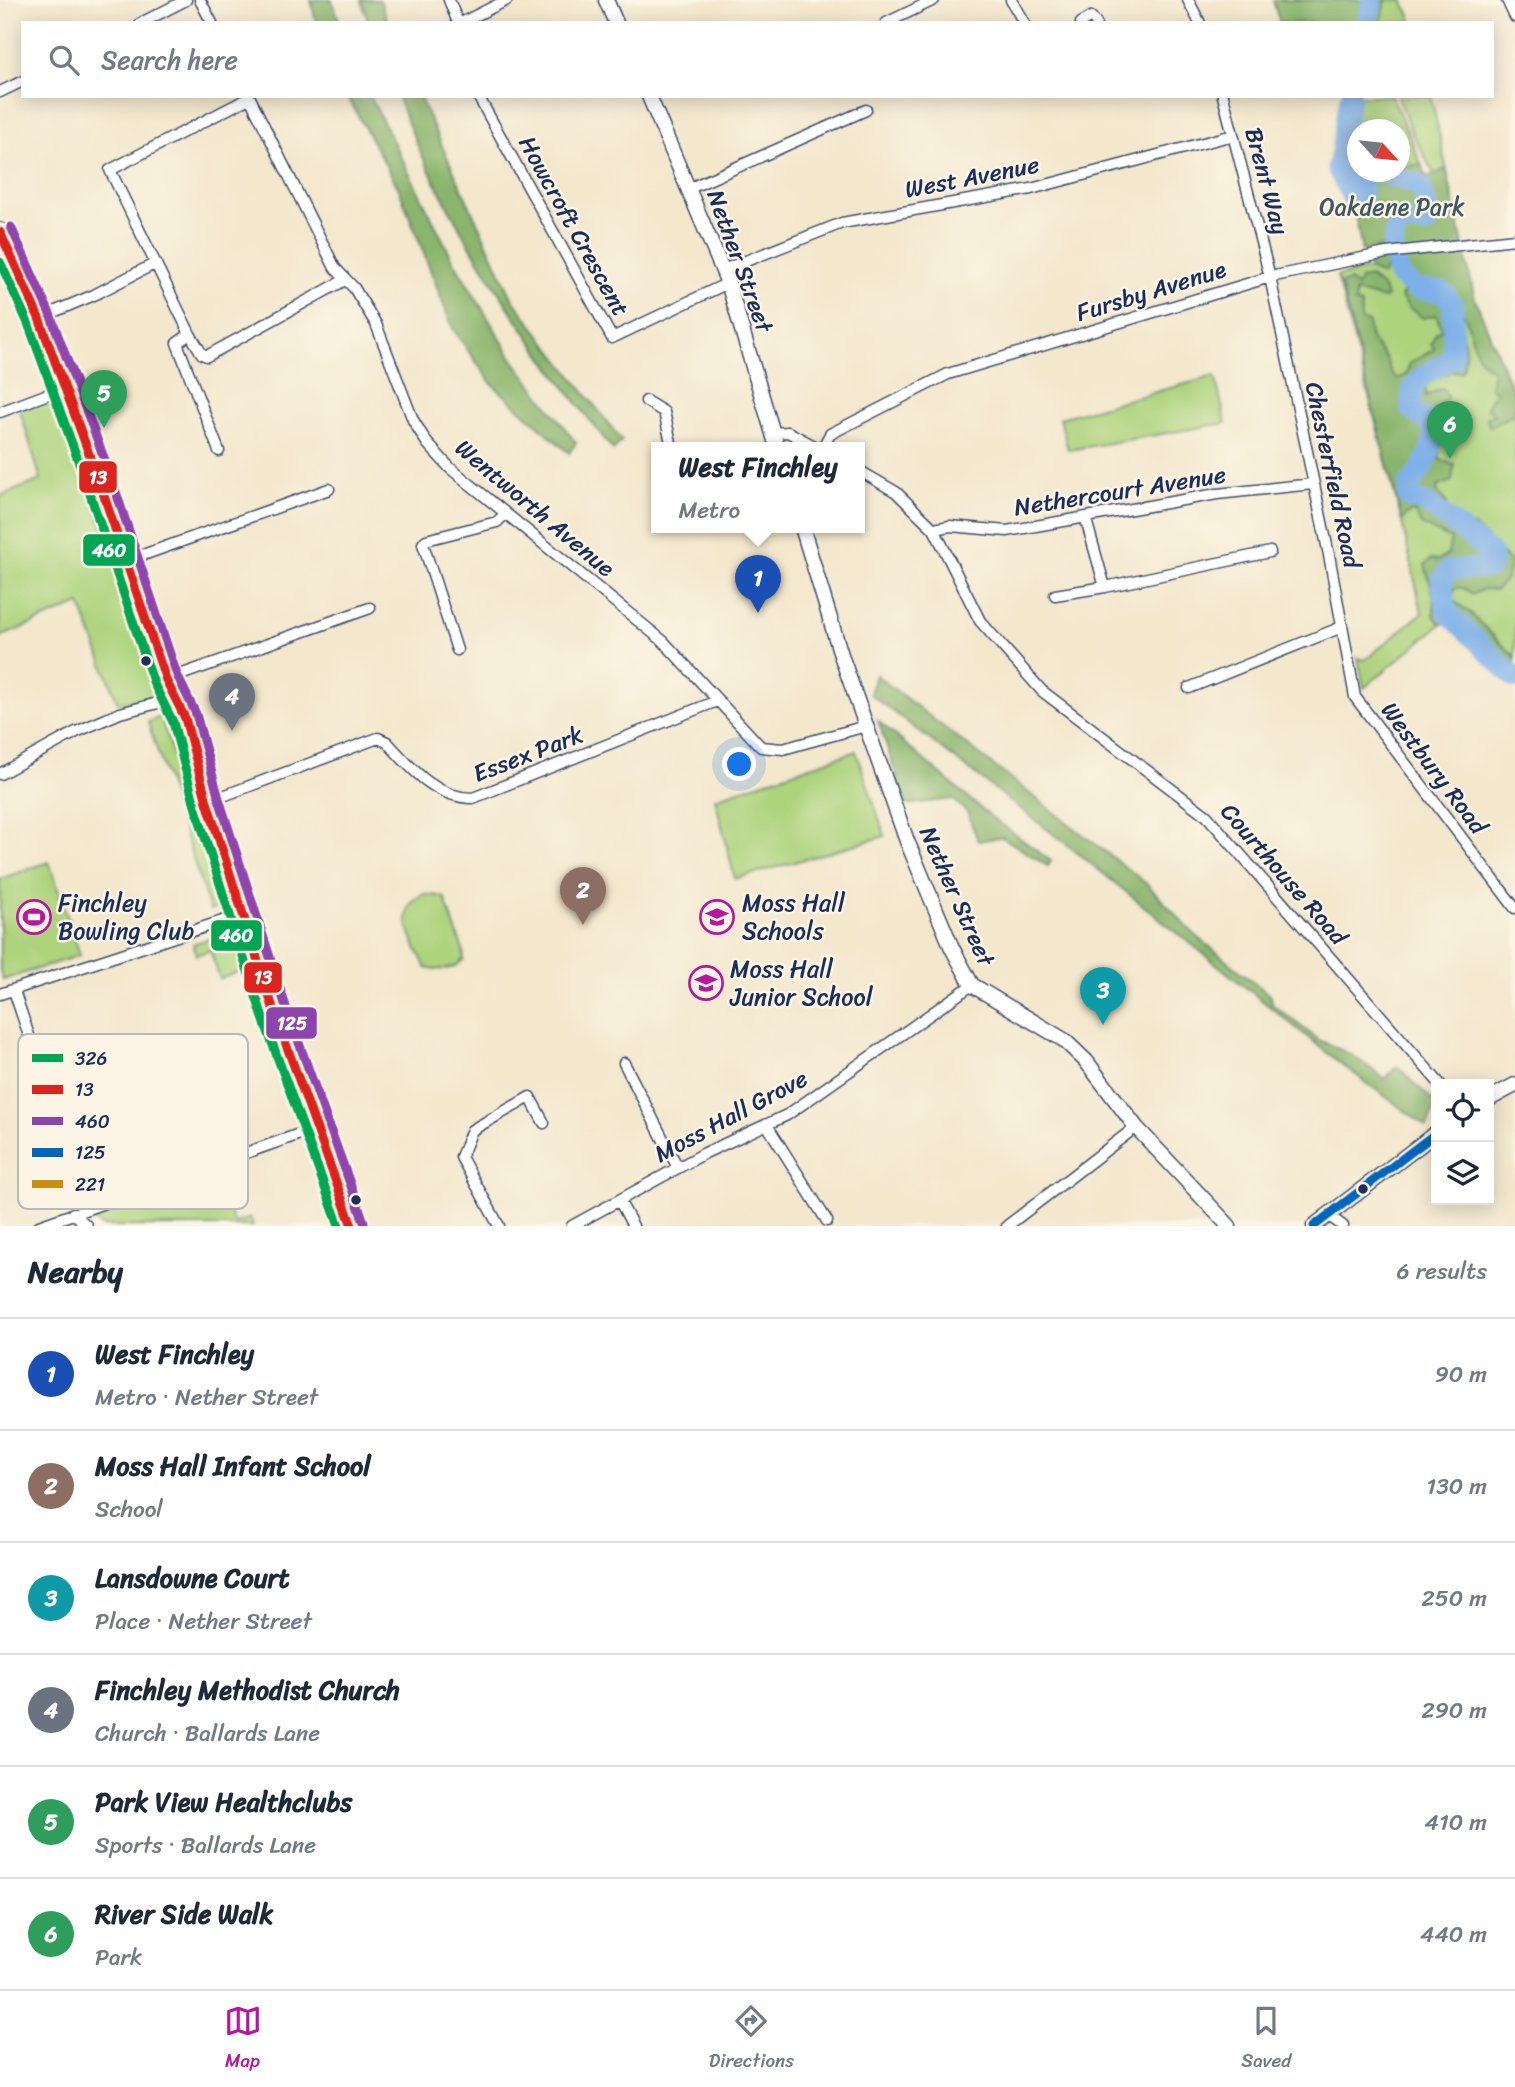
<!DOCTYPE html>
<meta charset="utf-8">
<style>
:root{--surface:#fff;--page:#f6f6f7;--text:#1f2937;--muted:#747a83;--line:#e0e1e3;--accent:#b5179e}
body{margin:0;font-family:Sriracha,sans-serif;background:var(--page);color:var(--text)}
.controls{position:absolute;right:21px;bottom:21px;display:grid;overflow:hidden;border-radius:0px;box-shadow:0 4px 18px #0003}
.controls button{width:63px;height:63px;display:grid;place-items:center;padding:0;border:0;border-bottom:2px solid var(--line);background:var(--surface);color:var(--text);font:35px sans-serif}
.compass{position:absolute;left:1347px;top:119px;width:63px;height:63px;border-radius:50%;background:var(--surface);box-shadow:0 4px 18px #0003;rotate:117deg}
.you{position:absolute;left:740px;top:765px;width:24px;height:24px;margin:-18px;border:5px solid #fff;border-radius:50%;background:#1a73e8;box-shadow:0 0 0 10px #1a73e833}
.badge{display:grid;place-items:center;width:46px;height:46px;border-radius:50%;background:var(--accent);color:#fff;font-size:23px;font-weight:700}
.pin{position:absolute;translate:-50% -58px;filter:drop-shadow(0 2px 4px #0008)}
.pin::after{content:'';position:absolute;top:37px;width:24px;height:21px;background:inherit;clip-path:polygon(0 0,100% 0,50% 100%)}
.popup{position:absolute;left:651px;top:442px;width:214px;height:91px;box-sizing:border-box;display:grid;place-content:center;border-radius:0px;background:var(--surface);filter:drop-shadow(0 2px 5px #0005);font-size:23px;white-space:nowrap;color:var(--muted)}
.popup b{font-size:26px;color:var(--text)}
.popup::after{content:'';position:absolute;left:50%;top:100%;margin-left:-14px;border:14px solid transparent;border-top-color:var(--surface)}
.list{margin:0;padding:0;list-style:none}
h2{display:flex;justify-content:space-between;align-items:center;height:91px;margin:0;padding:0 28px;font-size:30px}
h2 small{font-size:23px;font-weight:400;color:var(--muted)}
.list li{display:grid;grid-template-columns:46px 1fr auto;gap:21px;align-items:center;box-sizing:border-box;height:112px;padding:0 28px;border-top:2px solid var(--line)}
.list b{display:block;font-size:26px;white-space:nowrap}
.list p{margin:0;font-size:23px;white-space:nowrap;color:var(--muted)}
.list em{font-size:23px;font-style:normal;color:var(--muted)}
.icon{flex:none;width:38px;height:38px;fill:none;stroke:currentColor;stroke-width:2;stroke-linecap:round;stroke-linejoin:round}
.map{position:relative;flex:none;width:1515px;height:1226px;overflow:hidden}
.search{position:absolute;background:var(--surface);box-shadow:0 4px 18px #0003;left:21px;right:21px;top:21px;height:77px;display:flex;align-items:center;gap:18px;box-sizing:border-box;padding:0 24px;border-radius:0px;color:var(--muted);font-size:26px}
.sheet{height:763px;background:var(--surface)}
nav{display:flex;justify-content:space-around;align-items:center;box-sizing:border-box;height:98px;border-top:2px solid var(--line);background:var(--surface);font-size:19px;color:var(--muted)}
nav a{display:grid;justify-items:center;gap:4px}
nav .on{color:var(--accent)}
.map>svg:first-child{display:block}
.green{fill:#add37d;stroke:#64816e;stroke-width:2;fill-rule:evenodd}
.forest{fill:#8ab56c;stroke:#527265;stroke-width:2}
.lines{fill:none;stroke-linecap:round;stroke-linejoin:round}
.river{stroke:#7dafe9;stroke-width:21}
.minor-casing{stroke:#3b4b6e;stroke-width:13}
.tertiary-casing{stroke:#3b4b6e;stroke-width:17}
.primary-casing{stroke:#3b4b6e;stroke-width:20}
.minor{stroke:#fff;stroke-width:10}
.tertiary{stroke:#fff;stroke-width:14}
.primary{stroke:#fff;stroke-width:18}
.bus-1-casing{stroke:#fcf5e5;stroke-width:14}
.bus-2-casing{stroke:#fcf5e5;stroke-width:14}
.bus-3-casing{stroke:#fcf5e5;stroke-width:14}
.bus-4-casing{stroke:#fcf5e5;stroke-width:14}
.bus-1{stroke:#dc241f;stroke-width:9}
.bus-2{stroke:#00a651;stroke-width:9}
.bus-3{stroke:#8e44ad;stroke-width:9}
.bus-4{stroke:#0065bd;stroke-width:9}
.bus-dot{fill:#1b2f5e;stroke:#fcf5e5;stroke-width:2.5}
.labels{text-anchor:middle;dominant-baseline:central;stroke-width:5;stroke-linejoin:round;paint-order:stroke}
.street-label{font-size:24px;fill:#1b2f5e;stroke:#fcf5e5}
.park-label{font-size:24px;fill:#405866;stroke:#fcf5e5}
.poi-label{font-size:24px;fill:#1b2f5e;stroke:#fcf5e5;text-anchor:start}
.key{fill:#fcf5e5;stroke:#b8babc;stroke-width:2}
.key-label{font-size:19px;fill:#1b2f5e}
.line-badge{stroke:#fcf5e5;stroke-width:2.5}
.badge-label{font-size:19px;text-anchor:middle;font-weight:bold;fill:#fff}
</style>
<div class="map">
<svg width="1515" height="1226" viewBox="0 0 1515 1226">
<rect width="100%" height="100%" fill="#fcf5e5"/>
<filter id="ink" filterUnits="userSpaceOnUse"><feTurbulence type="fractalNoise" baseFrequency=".0143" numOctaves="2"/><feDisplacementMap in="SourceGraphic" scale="14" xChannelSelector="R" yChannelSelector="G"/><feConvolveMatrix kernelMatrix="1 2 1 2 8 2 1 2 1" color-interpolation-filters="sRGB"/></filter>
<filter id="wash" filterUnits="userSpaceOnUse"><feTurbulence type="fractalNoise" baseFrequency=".00686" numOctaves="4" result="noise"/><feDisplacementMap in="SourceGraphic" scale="28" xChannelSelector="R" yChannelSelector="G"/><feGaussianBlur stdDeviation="1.57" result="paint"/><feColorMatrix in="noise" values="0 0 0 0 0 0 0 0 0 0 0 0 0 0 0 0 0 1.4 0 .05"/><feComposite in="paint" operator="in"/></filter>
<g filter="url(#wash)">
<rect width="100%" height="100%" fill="#f3e7cc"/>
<path class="green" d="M1273,0h130l10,23h-133z
M1348,96h44l35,82 7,-4 -22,-41 -14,-37h33l30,140 -77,7 -22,8 -9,-49 -7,-4 -3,-10 -11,-15 7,-17v-23l3,-1 -3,-13zM1358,130h42v42h-42z
M1401,263l74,36 40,98v285l-68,-63 -83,69 -6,-30 7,2 57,-47 -20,-91 -65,-246z
M1215,376l11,47 -158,27 -8,-32z
M56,396l106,299 -44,8 -38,-99 -80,33v-141l41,-16 -21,-70z
M161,717l62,189 -13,4 -62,-188z
M856,751l29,85 -150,43 -20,-81z
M49,862l31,93 -77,25 -3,-9v-92z
M424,894l20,3 19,53 1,9c-10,11 -25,12 -38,9 -11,-25 -36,-58 -2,-74z
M231,931l13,39 -24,9 -10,-29 -14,5 -3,-11z
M215,1173l19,50 17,-5 2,8h-152l-7,-6z"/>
<path class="forest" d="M311,0h21l8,23h-24z
M361,0h19l8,23h-19z
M1273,0h113l-5,23h-101z
M347,96h23l83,164 59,98 64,85 -7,10 -77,-69 -39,-55 -54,-140z
M397,96h22l94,204 109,141 -9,9c-85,-108 -167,-225 -216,-354z
M1348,96h7l-9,20 4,15 -5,23 13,18h42v-5l21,-3 6,14 19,-9 29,130 40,98 -1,17 -24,13 -4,-9 9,-4 -8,-6 3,-9 7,-7 -7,-4 3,-18c-26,-11 -17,-48 -36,-64 -1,28 15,35 5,65l-13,1 -23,12v12l17,-8 5,8 -7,10 3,24 -5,29 15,6 -2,16 -14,5 -1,6 10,11 1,14 13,9h13l37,37 -5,16 -10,11 -12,-1 -11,5 -10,-6h-8l-4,11 17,12 47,46v25l-67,-63 -7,6 -7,-9v-19l-9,-32 6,-6 8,1 9,-6 3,-15 -29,-14 -8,-13 -7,2 -5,8 -61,-238 8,-3 8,5 4,-7 9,-2 13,11 4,8 -3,3 -28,-7 -1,11 6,2v15l8,3c-2,15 6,22 14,31 7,9 4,18 14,25l9,-4 4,-12 24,-14 -3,-6 5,-10 6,-4 -6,-14 -13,3 -14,-10 -8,-11 4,-7 -13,-23 -6,1 -3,7 -11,-4 -6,-10 13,-13 -17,3 -9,-49 -7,-4 -3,-10 -11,-15 7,-17v-23l3,-1 -3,-13z
M876,675l271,209 47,50 77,62 1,8 47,36 33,15 33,24 12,-13 39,38 -9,23 -82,-60 -280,-224 -195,-149z
M878,721l108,92 65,48 -3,5 -46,-29 -24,4 -11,-29 -14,-13 -46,6z"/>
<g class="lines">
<path class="river" d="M1367,23l6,-23
M1351,96c-9,26 -5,46 -14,72l16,31 9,-1v-21l4,-5
M1378,172l42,13 11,34 -5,5 -24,-3c-14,16 -7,35 -4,54l18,14 27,3 10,13v53l-29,17 -12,14 -1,20 23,17c0,24 -10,42 -25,59l-1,12 20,7 63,49 2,10 -4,5 -40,2 -8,10 6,32 68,66"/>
</g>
</g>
<g filter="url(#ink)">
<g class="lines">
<g class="minor-casing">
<path id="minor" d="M200,0l12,23
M449,0l9,23
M1011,0l13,23
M1188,0l12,23
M1507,0l8,17
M141,23l45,-23
M461,23l46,-23
M886,23l48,-23
M1081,23l10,-6 5,6
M0,92l23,-11
M249,96l86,172 19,20 22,36 37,96 14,23 23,25 213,173 98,106 22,2 83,-23
M478,96l134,242 116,-55
M1223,96l47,181 59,278 26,142 160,211
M249,98l-139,72 80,164 12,20 5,2 138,-76
M690,188l176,-78
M723,270l119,-47 189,-34 202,-54
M39,318l55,-23 62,-32
M190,334l-13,9 42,108
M646,401l18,11 8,35
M0,412l64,-24
M773,433l15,-1 28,15
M823,447l7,-13 118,-60 322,-97 116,-24 129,-14
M860,471l36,21 38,37 46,92 62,70 165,125 233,268
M1086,520l19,67
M934,529l16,-3 57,5 210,-37 96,-10
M126,561l203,-72
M1055,595l50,-8 165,-35
M457,650l-34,-106 3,-4 71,-18 8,-8
M166,680l204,-72
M1189,688l153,-61
M0,774l76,-42 44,-19 57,-15
M207,802l171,-64 9,4c24,26 48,56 86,56l244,-97
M14,991l38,113
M0,994l244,-80
M624,1063l54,105
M767,1125l60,96
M619,1200l14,26
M73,1213l14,13
M1328,1215l15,11
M39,1226l275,-97
M499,1226l-38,-69 11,-27 58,-33 14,26
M572,1226l133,-73 82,-38 185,-130
M1007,1226l129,-99"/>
</g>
<g class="tertiary-casing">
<path id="tertiary" d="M606,0l10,23
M649,96l79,187 49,164
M802,527l40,131 65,183 45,107 20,37 92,55 22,21 50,66 93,99
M1489,1099l26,-14
M1314,1226l122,-93"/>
</g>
<g class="primary-casing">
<path id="primary" d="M0,232l39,86 59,160 68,202 19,38 22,84 67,209 78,215"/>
</g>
<use href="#minor" class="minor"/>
<use href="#tertiary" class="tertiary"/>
<use href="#primary" class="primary"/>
<g class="bus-1-casing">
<path id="bus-1" d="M0,232l39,86 59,160 68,202 19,38 22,84 67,209 78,215"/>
</g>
<g class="bus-2-casing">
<path id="bus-2" d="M0,262l28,61 58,159 68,202 19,38 22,84 67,209 77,211"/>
</g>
<g class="bus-3-casing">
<path id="bus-3" d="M11,227l39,87 60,160 67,201 19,39 23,85 67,208 78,215"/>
</g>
<g class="bus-4-casing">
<path id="bus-4" d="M1314,1226l122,-93"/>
</g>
<use href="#bus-1" class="bus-1"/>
<use href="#bus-2" class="bus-2"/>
<use href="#bus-3" class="bus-3"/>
<use href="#bus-4" class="bus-4"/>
</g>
</g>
<defs>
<g id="stadium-ring" transform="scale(1.75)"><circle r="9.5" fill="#fcf5e5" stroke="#b5179e" stroke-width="1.5"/><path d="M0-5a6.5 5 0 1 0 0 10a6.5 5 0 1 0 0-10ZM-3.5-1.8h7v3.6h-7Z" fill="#b5179e"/></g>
<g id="school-ring" transform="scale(1.75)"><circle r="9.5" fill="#fcf5e5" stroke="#b5179e" stroke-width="1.5"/><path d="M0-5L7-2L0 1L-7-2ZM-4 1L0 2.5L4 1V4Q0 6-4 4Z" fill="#b5179e"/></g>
</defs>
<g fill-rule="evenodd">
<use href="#stadium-ring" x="34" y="917"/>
<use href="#school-ring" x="717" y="917"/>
<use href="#school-ring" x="706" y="983"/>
</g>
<g class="bus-dot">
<circle cx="146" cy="661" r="6"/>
<circle cx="1363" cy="1189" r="6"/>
<circle cx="356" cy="1200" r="6"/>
</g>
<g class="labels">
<g class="street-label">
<text transform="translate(972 177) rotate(-11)">West Avenue</text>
<text transform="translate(1267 181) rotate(75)">Brent Way</text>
<text transform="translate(574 226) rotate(61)">Howcroft Crescent</text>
<text transform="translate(740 261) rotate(70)">Nether Street</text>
<text transform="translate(1151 291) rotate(-17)">Fursby Avenue</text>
<text transform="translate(1333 475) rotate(78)">Chesterfield Road</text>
<text transform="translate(1120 491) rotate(-9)">Nethercourt Avenue</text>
<text transform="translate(535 508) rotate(40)">Wentworth Avenue</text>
<text transform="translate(528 754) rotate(-21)">Essex Park</text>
<text transform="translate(1434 768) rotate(53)">Westbury Road</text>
<text transform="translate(1284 874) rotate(49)">Courthouse Road</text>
<text transform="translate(957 896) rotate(66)">Nether Street</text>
<text transform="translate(731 1116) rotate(-28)">Moss Hall Grove</text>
</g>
<g class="park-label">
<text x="1392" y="207">Oakdene Park</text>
</g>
<g class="poi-label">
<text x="58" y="903">Finchley<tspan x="58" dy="28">Bowling Club</tspan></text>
<text x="742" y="903">Moss Hall<tspan x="742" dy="28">Schools</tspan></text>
<text x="730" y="969">Moss Hall<tspan x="730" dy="28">Junior School</tspan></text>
</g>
</g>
<rect x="18" y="1034" width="230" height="175" rx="10" class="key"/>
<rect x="32" y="1054" width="31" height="8" fill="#00a651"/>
<rect x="32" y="1085" width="31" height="9" fill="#dc241f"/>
<rect x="32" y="1117" width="31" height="8" fill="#8e44ad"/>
<rect x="32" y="1148" width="31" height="9" fill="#0065bd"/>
<rect x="32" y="1180" width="31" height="8" fill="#cb8e13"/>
<g class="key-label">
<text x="75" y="1065">326</text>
<text x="75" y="1096">13</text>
<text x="75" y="1128">460</text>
<text x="75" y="1159">125</text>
<text x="75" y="1191">221</text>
</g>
<g class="line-badge">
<rect x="78" y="460" width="40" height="34" rx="7" fill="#dc241f"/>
<rect x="82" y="533" width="54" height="34" rx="7" fill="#00a651"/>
<rect x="210" y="919" width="53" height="33" rx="7" fill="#00a651"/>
<rect x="243" y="961" width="40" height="33" rx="7" fill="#dc241f"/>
<rect x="265" y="1006" width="53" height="34" rx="7" fill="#8e44ad"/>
</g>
<g class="badge-label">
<text x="98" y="484">13</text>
<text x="109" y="557">460</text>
<text x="236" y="942">460</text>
<text x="263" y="984">13</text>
<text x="292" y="1030">125</text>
</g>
</svg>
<div class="controls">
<button><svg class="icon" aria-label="locate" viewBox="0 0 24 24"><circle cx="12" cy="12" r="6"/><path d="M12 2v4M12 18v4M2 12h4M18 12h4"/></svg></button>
<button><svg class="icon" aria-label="layers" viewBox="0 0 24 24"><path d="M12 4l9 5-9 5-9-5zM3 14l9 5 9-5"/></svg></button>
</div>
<svg class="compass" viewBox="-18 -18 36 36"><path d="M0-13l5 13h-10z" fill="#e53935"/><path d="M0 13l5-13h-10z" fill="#747a83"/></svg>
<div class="you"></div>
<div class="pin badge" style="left:758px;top:613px;background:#1a4fb4">1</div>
<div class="popup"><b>West Finchley</b>Metro</div>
<div class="pin badge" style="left:583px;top:925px;background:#8d6e63">2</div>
<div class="pin badge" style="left:1103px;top:1025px;background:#0f9aa8">3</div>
<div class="pin badge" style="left:232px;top:731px;background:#6b7280">4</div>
<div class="pin badge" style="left:104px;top:428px;background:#2e9e5b">5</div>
<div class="pin badge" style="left:1450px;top:459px;background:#2e9e5b">6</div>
<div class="search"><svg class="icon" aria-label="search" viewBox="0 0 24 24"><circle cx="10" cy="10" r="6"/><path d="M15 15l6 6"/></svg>Search here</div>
</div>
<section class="sheet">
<h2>Nearby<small>6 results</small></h2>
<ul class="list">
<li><span class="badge" style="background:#1a4fb4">1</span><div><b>West Finchley</b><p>Metro · Nether Street</p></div><em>90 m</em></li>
<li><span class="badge" style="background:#8d6e63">2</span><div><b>Moss Hall Infant School</b><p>School</p></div><em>130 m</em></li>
<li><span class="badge" style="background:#0f9aa8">3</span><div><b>Lansdowne Court</b><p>Place · Nether Street</p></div><em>250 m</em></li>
<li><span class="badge" style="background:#6b7280">4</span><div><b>Finchley Methodist Church</b><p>Church · Ballards Lane</p></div><em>290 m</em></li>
<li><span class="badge" style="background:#2e9e5b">5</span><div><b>Park View Healthclubs</b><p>Sports · Ballards Lane</p></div><em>410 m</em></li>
<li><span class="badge" style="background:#2e9e5b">6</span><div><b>River Side Walk</b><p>Park</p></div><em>440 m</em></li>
</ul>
</section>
<nav>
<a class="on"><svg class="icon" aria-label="map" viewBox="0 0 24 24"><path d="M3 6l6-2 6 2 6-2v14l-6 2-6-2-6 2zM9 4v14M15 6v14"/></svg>Map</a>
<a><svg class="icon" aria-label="directions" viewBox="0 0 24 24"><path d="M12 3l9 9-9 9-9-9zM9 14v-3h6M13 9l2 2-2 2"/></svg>Directions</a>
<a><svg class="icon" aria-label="saved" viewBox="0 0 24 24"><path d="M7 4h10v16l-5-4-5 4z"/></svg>Saved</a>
</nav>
